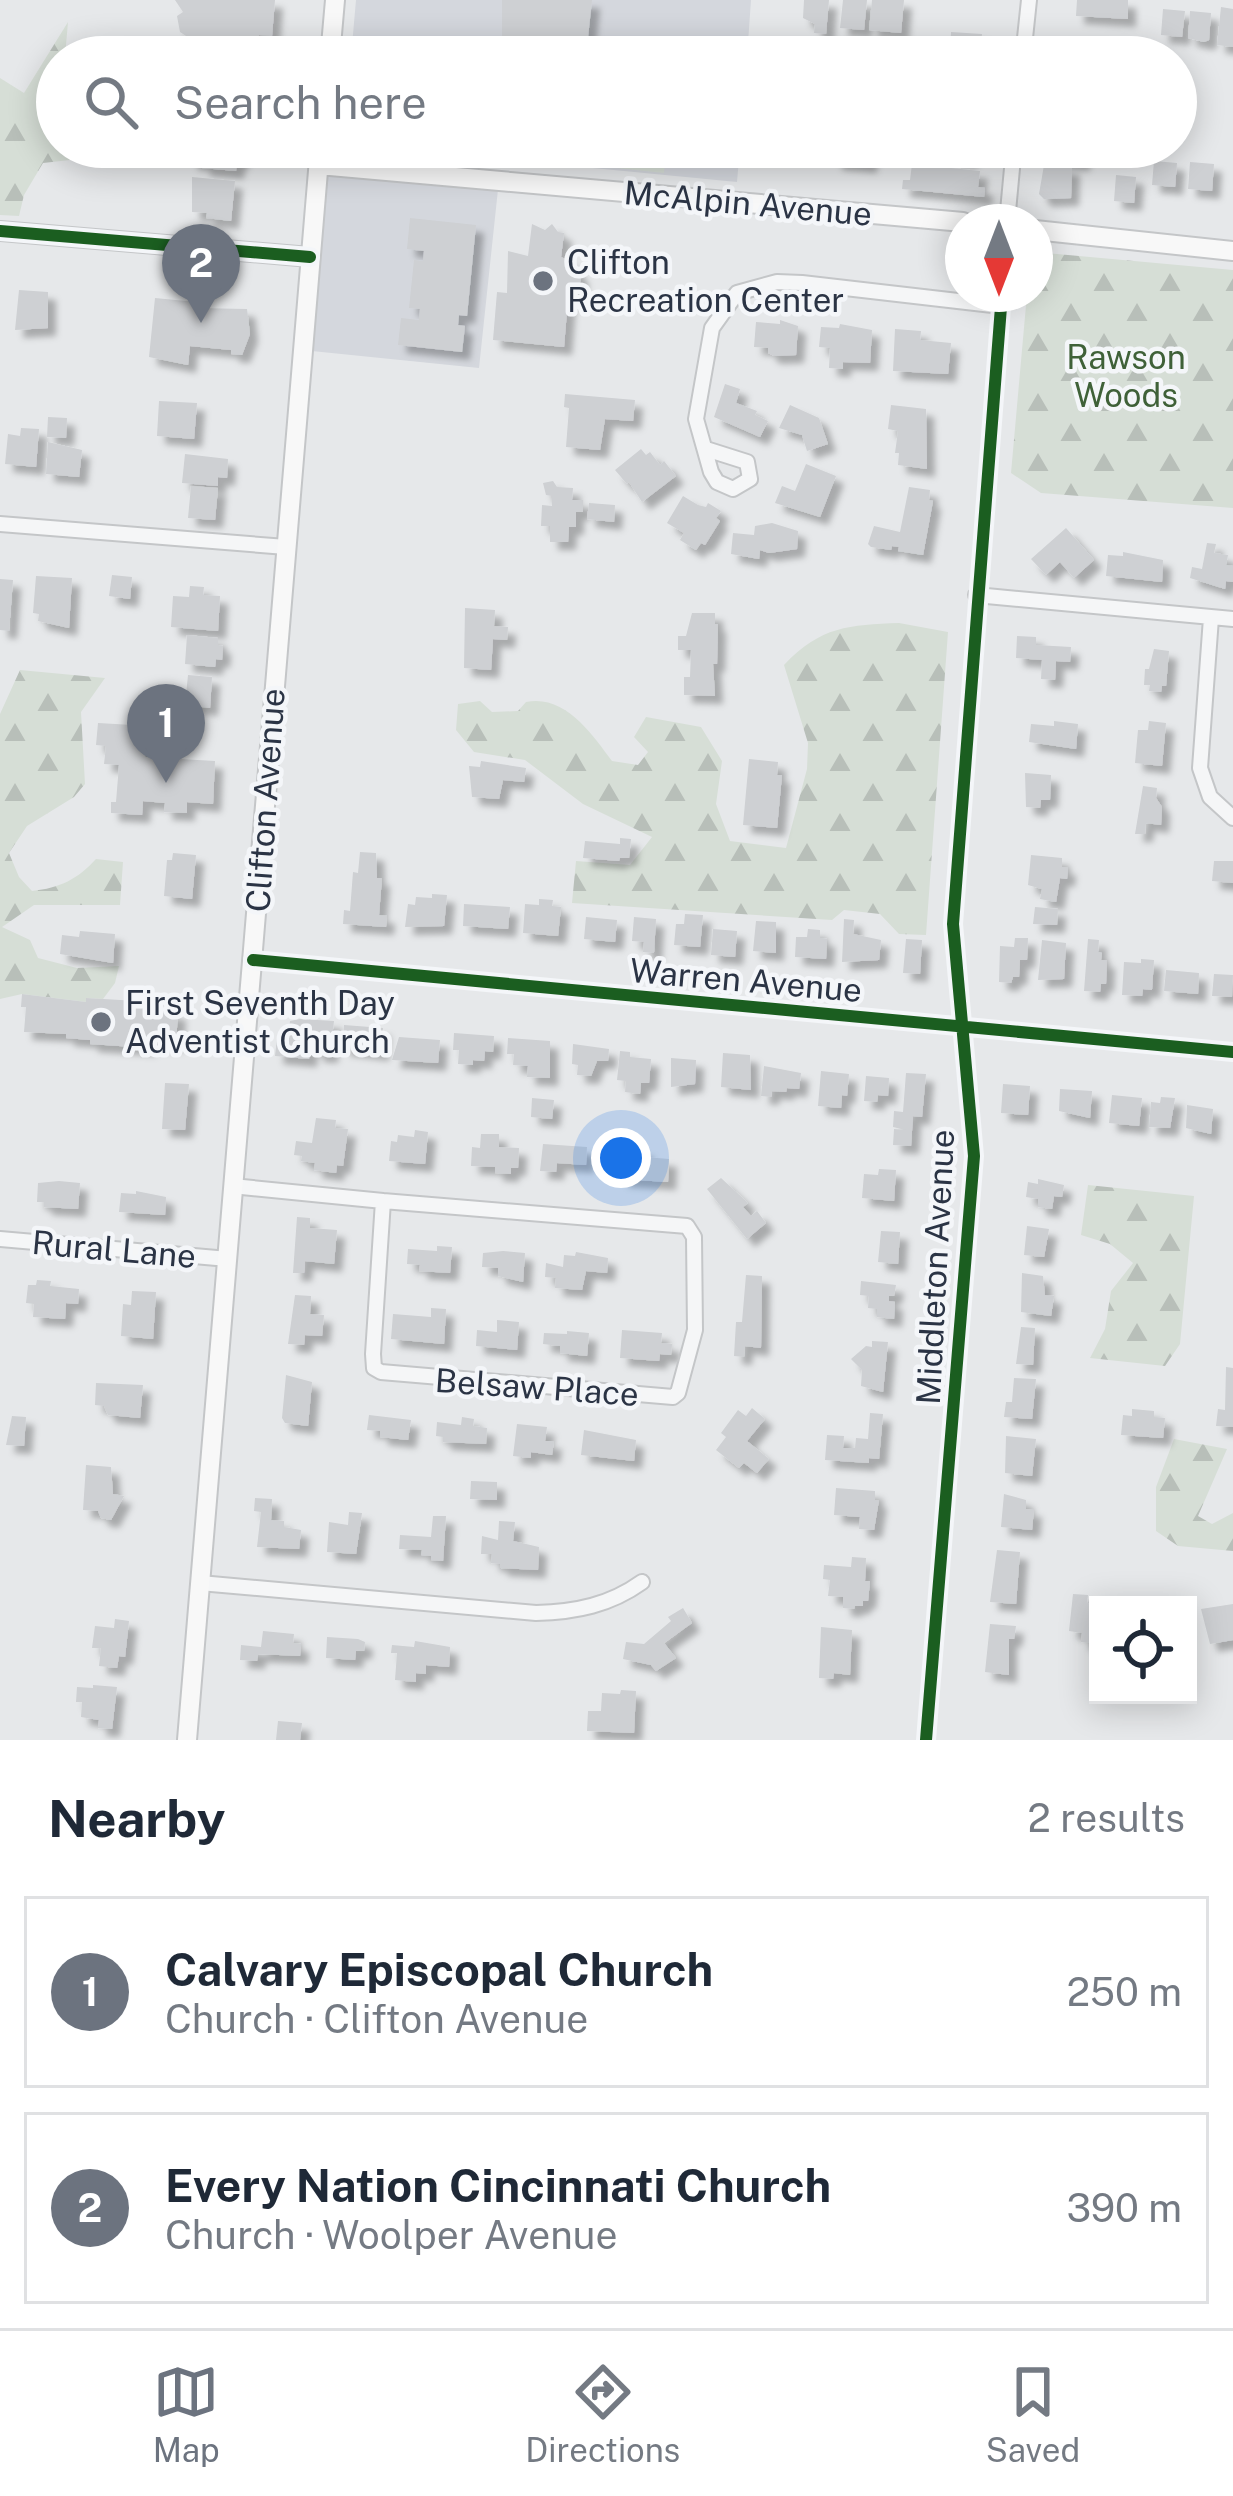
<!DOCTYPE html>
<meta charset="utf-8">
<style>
:root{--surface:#fff;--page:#f2f2f3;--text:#1f2937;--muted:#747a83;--line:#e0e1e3;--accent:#6c737f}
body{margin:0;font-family:"Public Sans",sans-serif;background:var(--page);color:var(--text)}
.controls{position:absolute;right:36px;bottom:36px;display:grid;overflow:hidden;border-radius:0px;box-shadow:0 6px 30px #0003}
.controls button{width:108px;height:108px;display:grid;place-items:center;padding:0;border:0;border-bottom:3px solid var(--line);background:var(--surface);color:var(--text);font:60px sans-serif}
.compass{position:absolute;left:945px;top:204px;width:108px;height:108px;border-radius:50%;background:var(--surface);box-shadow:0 6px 30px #0003;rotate:180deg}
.you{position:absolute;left:621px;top:1158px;width:42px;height:42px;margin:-30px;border:9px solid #fff;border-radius:50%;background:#1a73e8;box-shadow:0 0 0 18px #1a73e833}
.badge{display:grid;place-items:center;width:78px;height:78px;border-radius:50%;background:var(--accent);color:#fff;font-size:39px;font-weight:700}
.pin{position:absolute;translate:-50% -99px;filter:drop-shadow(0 3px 6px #0008)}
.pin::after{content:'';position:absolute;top:63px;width:42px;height:36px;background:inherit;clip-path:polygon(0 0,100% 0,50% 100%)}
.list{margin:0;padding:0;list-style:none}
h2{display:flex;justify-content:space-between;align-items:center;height:156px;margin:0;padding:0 48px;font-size:51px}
h2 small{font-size:39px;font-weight:400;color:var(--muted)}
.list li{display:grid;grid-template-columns:78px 1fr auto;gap:36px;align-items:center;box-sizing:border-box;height:192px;margin:0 24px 24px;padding:0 24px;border:3px solid var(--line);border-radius:0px}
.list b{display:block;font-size:45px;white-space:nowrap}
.list p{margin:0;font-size:39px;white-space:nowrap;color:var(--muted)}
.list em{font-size:39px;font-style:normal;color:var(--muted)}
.icon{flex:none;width:66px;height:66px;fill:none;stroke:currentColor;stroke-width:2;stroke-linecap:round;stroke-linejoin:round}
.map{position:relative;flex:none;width:1233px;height:1740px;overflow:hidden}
.search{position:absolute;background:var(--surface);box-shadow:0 6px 30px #0003;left:36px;right:36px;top:36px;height:132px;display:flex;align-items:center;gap:30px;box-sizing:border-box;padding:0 42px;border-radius:66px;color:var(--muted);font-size:45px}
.sheet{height:588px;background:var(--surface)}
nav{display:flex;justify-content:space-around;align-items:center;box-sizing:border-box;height:168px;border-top:3px solid var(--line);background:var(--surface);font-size:33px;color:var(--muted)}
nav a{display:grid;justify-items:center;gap:6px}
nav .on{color:var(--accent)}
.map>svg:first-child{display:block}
.built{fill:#d4d7dd}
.forest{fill:url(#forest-firs)}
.pitch{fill:#d6ded6}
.building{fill:#ced0d3;filter:url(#shadow)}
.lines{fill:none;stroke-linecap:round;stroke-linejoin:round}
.street-casing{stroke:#c4c6c8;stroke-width:18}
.secondary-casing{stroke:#c4c6c8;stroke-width:22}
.street{stroke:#f5f6f7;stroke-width:14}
.secondary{stroke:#f8f8f8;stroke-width:18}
.cycleway-casing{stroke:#f4f6f9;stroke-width:20}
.cycleway{stroke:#1b5e20;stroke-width:12}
.poi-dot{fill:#6c737f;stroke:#f4f6f9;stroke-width:4.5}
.labels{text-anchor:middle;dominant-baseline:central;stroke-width:9;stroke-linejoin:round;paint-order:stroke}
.street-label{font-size:33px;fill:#2b3445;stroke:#f4f6f9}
.poi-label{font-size:33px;fill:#2b3445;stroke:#f4f6f9;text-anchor:start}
.park-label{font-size:33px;fill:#3f6138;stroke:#f4f6f9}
</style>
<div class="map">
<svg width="1233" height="1740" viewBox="0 0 1233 1740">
<defs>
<pattern id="forest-firs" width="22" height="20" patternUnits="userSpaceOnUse" patternTransform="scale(3)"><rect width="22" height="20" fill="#d6ded6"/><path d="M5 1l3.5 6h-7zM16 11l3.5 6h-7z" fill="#b8bfb9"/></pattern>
<filter id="shadow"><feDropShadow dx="8" dy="8" stdDeviation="3" flood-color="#0004"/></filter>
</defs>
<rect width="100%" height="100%" fill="#e6e8ea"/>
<path class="built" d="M356,0h395l-4,57h-396z
M375,147h365l-3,35z
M319,165l180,15 -20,188 -177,-18z"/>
<path class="forest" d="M68,22l-3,35h-8v90h14l-1,13 -27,3 -19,32 -5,21 -19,-1v-137l24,15z
M1035,252l198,18v238l-192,-15 -30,-20 16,-179h8z
M899,623l49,9 -22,303 -27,-1 -19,-20 -36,-4 -12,10 -260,-17 4,-42 54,4 22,-28 -69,-33 -58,-44 -51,-8 -18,-22 2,-26 22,-3 12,11 26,-1 8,-9c39,-8 66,32 86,59l26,4 10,-13 -14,-15 12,-20 55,10 21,34 -6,43 14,37 56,7 21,-79 1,-26 -24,-78c37,-39 65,-40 115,-42z
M20,670l85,8 -24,34 4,72 -11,13 -47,29 -18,27 10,24 13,14c28,-3 46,-12 64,-32l27,3 -3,43h-86l-32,22 28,13 8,18 39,10 42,-2 -4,17 -12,16 -16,-1 -1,4 -64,-8 -22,5v-285z
M1088,1185l106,11 -14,148 -15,22 -75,-8 15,-29 6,-38 22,-28 -23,-19 -29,-9z
M1174,1439l53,10 -29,67 14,8 21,-11v38l-55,-5 -22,-15v-44z"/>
<path class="pitch" d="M591,147h75l-2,26 -75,-8z"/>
<path class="building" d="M175,0h100l-3,36 -13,-1 -3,19 -29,-7 -2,7 -13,-1 -12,-17 -6,5 -14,-9 -3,-16 6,-4z
M502,0h90l-5,47 72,7v3h-174l2,-20 15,1z
M804,0h25l-3,34 -12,-1 1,-9 -12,-6z
M843,0h24l-3,30 -24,-2z
M872,0h32l-3,33 -32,-3z
M1077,0h51v19l-52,-3z
M1221,7l12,2v38l-16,-2z
M1163,9l22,2 -3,26 -21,-2z
M1190,11l21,2 -2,27 -5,2 -16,-4z
M951,32l31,2 -2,20 -30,-1z
M191,147h51l-2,15h-3l-1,9 -34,-3v-5l-12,-1z
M835,147h36l-2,18 -35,-3z
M907,147h67l-5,13 -62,-6z
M1057,147h26l-1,16 -26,-2z
M1154,161l23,2 -2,24 -23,-2z
M1190,162l24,2 -2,27 -24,-2z
M912,164l68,7 -2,16 7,1 -1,9 -82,-8 1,-9h7z
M1044,165l28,2 -1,31 -27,1 -5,-5z
M1116,175l20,2 -2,26 -20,-2z
M192,177l43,4 -4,40 -25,-3 1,-5 -15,-1z
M410,218l66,7 -9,91 -8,-1 -1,10 7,1 -3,26 -64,-7 3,-27 18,2 1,-11 -11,-1 5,-48 9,1 1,-10 -17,-2z
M532,224l13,6 7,-6 6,8 6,1 -3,24 11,5 9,15 -4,23 -9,-1 -4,48 -71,-7 4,-48 10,1 1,-42 20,5z
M19,290l29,2v36l-33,2z
M155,298l41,4v6l51,1 3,25 -8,21 -11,-1v-4l-41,-4 -2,19 -39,-8z
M780,320l18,6 -2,29 -22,1 -6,-3v-5l-14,-1 2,-25 24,2z
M840,324l32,6 -2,33 -27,-1v7l-14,-1 1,-20 -11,-1 2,-20 18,1z
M895,329l26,2 -1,9 31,3 -3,31 -55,-3z
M725,384l15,5 -4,14 21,8 -2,4 13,6 -8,16 -46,-20z
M565,394l70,6 -2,21 -28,-2 -5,31 -34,-3 3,-39 -5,-1z
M159,401l38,2 -3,36 -37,-3z
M790,405l29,13 9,26 -21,7 -5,-16 -23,-7z
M891,405l35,4 1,60 -29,-4 1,-12h-4l3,-22 -10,-2z
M48,417l19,1 -1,20 -19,-1z
M21,428l18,1 -3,38 -31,-3 3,-30 12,2z
M48,442l34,8 -3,27 -33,-3z
M641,449l5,6 4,-3 10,13 4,-4 12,15 -34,26 -13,-20 -2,2 -12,-14z
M185,454l43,5 -1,19 -9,-1v9l-36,-3z
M806,464l30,12 -16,41 -45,-14 7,-17 13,5z
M553,481l4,6 16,1 -1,12h11v12h-7v15h-7l-1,15h-18v-16h-9l1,-21 10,1v-10l-6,-1 -3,-12z
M191,486l27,2 -3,32 -27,-2z
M909,487l21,3 -1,10 4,1 -10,54 -25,-4 1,-4 -7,-1 -1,4 -20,-3 -3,-3 6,-18 26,6z
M683,496l15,9 8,2 2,-4 13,8 -5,7 4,3 -15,24 -4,-2 -5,7 -16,-10 4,-7 -17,-10z
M589,503l26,2 -1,17 -27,-3z
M772,523l26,8 -1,18 -28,4 -9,-3 -1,9 -28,-5 2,-21 21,2 1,-9z
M1066,528l28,32 -20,18 -14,-16 -14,13 -15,-16z
M1207,543l9,1 -2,9 14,2 -2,10 7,1v16l-7,-1 -1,8 -35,-11 2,-11 10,2z
M1123,552l40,8 -1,22 -56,-6 2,-21 15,1z
M112,575l20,2 -2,22 -21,-3z
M36,576l36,2 -3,50 -31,-7 1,-7 -6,-1z
M0,579l13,1 -4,51 -9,-1z
M190,586l14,1 -1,8 17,1 -2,35 -47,-4 2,-31 16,1z
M465,608l30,2 -1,16 14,1 -1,13 -14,-1 -2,31 -27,-2z
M692,613h23v11h3l-1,40h-4l2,32 -31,-1v-18h6l1,-27h-13v-14h8z
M187,635l31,3v7l5,1 -1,14 -6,-1 -1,8 -30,-3z
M1017,636l19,1v8l35,2 -1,15 -14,-1 -1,19 -14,-1 1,-19 -26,-2z
M1154,649l15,2 -3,35h-4l-1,6 -12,-1 1,-6h-6l1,-16h4z
M188,675l24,2 -2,31 -25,-3z
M1054,721l24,3 -2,25 -47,-7 2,-18 23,2z
M1149,721l17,2 -4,43 -27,-3 3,-33h10z
M98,723l52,3 -5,31 70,4 -2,43 -26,-2v11l-23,-1 1,-9 -22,-2 -1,14 -31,-2v-11h5l3,-37 -15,-1 2,-18 -10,-1z
M749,759l29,3 -1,13h5l-5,53 -34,-3z
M481,761l45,7 -2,14 -21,-2 -4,19 -27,-2 -3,-31 11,1z
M1025,773l26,2 -1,25h-9l-1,8 -14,-1z
M1143,786l14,2 -1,10 6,9 -1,18 -15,-2 -1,11h-10z
M620,838l11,1 -2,19h-9l-1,3 -36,-3 2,-17 35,3z
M360,852l16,1 1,25h5l-3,37 8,1 -1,11 -43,-3 1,-14 6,1 3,-39 5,1z
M173,853l23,2 -4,44 -28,-3 3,-36h5z
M1031,855l31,3v9h6l-1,12 -7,-1 -4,24 -16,-3 2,-10 -14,-4z
M1214,861h19v22l-21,-2z
M432,894l15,1 -3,31 -39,1 3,-23 7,1 1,-8 16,1z
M539,899l14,1 -1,6 9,1 -3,29 -35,-3 2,-29 14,1z
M464,904l46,3 -2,22 -45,-3z
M1035,907l23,2 -1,16 -24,-1z
M685,914l18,1 -3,32 -26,-2 2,-21h8z
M586,917l31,3 -2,22 -31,-3z
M634,917l22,2 -2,34 -11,-1 1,-10 -12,-1z
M844,919l10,1 -1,14 28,6 -2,20 -37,2z
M756,921l20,1v31l-23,-2z
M713,929l24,2 -2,26 -24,-2z
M808,929l12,1v8l7,1 -1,20 -31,-2 1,-20h11z
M80,931l35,3 -2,29 -53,-9 2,-19 17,2z
M1015,938h13l-1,22h-7l-1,17h-6l-2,6 -12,-1 1,-36 14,1z
M906,939l16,1 -2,34 -17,-1z
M1088,939l11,1 -1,12 4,1 -1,7h6l-1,24h-5l-1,8 -16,-1z
M1042,940l24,3 -2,36 -26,1z
M1141,959l13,1 -2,30 -9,-1 -1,7 -20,-1 2,-33 17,1z
M1166,970l33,3 -1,21 -34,-3z
M1214,974l19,1 -1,22 -20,-1z
M22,994l64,8v-4l69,4v8l23,2 -2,32 -28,-1v5l-58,-4v-4l-24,-2v-4l-42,-2 2,-25h-5z
M300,1019l34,2 -4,34 -15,-1 1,-6 -6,-1 -1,12 -34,-3 2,-18 11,1 2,-18z
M344,1025l39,3 -2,25 -39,-5z
M454,1033l40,3 -1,16 -8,-1 -1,10 -11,-1v5l-15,-1 1,-14h-6z
M399,1037l41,3 -2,23 -46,-3z
M508,1038l42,3v37l-23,-1 1,-11 -15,-1 1,-11h-7z
M573,1044l36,5 -1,12h-11l-6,15 -14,-1 1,-10 -6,-1z
M620,1051l10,1v5l21,2 -2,24h-8l-1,11 -15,-2 1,-11 -9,-1z
M723,1053l27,2 1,35 -30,-3z
M671,1058l25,2 -1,24 -24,3z
M764,1066l37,7 -2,16 -12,-1 -1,4 -14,-1 -1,6 -10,-1z
M821,1071l28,3 -2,22 -5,-1 -1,13 -23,-2z
M906,1073l20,1 -4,43 -9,-1 -2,30 -18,-1 1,-16 12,1 -13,-3 1,-16 9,1z
M866,1076l23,2 -1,18 -10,-1 -1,7 -13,-1z
M165,1083l24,1 -4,46 -23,-1z
M1003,1084l27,2 -2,29 -27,-2z
M1060,1089l32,2 -2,27 -31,-7z
M1112,1095l30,3 -3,28 -30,-3z
M1161,1097l14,1 -5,30 -21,-1 2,-25 9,1z
M532,1098l22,2 -2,19 -21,-2z
M1187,1105l26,4 -2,25 -25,-6z
M316,1118l20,2 -1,8 13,1 -5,37 -6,-1 -1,8 -22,-3 1,-7 -14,-2 1,-5 -8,-1 2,-14 16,2z
M415,1130l13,2 -3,32 -36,-3 2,-20 6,1 1,-7 16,2z
M481,1134h18v13l20,1 -1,20h-7v6l-16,-1v-6l-24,-1 1,-19 8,1z
M543,1144l44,3 -1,18 -29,-2 -1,9 -16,-1z
M617,1146l29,3 -1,8 24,2 -1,23 -48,-3 1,-10 -6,-1z
M879,1169l17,1 -2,31 -32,-3 2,-24 14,1z
M721,1178l27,25 -5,4 8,9 6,-5 9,12 -19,16 -40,-50z
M1038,1179l26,6 -2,12 -8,-1 -2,13 -14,-2v-8l-12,-2 2,-15 10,2z
M59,1181l21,2 -2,26 -34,-2v-5h-7l1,-19z
M136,1191l30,6 -1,18 -46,-3 2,-19 15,1z
M297,1217l13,1v10l27,2 -3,34 -29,-3 -1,12h-11z
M1027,1226l22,3 -5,28 -20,-2z
M881,1231l19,1 -2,32 -20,-2z
M437,1246l15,1 -2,26 -31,-2 1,-6 -13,-1 1,-15 29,2z
M503,1251l22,2 -2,29 -25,-6v-8l-16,-1 1,-14z
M576,1252l32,6 -1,15 -21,-2 -4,19 -27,-2 1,-10 -11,-1 1,-14 17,4 1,-12 11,1z
M1022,1273l21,3 2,19 9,1 -3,20 -30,-4z
M746,1275l16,1 -1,72 -16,-2 -1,11 -10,-1 2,-34h6z
M37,1280l14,1 -1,5 29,3 -1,15 -12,-1 -1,16 -32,-2 1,-13 -8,-1 2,-18h8z
M861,1281l35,4 -2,11h-5v5l6,1 -1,17 -17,-2v-8l-9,-1 1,-12 -9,-1z
M132,1291l24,1 -3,47 -32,-3 2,-32 8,1z
M295,1295l16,1 -1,18 14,1 -2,21 -17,-1 -1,10 -16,-1z
M431,1308l15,1 -2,35 -53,-5 2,-25 38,3z
M497,1320l22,2 -2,28 -41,-4 1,-16 20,2z
M1021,1327l14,1 -2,37 -17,-1z
M622,1330l40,3 -1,10 11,1 -1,11 -11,-1 -1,7 -39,-3z
M567,1331l22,2 -2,23 -27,-3v-7l-17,-2 1,-11 23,1z
M872,1341l16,1 -5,50 -22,-6 1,-16 -11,-11 15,-13 6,1z
M1226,1367l7,1v59l-17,-1 2,-17 7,1z
M286,1375l26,7 -4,44 -23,-3 -3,-5z
M1014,1378l22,1 -4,40 -28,-2 2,-15h6z
M96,1383l47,2 -3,33 -32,-3 -4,-9 -9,-1z
M752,1408l13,11 -18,22 22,18 -12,14 -13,-10 -5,5 -23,-18 10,-13 -5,-4 17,-23 8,6z
M1132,1409l22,2v6l11,1 -2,20 -42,-3 2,-20 9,1z
M870,1413l13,1 -4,45 -10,-1v5l-44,-3 2,-25 17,1 -1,12h12l1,-10 12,1z
M369,1415l42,5 -3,20 -28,-3v-6l-13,-1z
M12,1416l14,1 -2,29 -18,-1z
M462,1417l12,2 -1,7 14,2 -1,16 -43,-2v-5l-7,-1 1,-14 24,3z
M517,1424l30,3 -2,14h9l-2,14 -21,-3v6l-18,-2z
M584,1430l52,10 -2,21 -53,-6z
M1006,1436l30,3 -4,37 -27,-3z
M86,1465l25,2 2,27 11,2 -13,24 -10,-2 -3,-7 -15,-1z
M471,1481l26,1v18l-27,-1z
M836,1488l39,3v9h4l-5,30 -15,-1 1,-12 -26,-2z
M1004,1494l22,6v9h8l-2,21 -31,-3z
M255,1498l17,1 -1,21 13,1v6l17,3 -2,19 -42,-2 4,-35 -7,-1z
M349,1512l13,1 -6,41 -29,-2 2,-30 19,3z
M433,1516h13l-3,45 -12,-1v-4l-10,-1 1,-5 -23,-1 1,-14 31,2z
M499,1521l16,1 -2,19 26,6 -1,23 -38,-2v-4l-9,-1 1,-9h-11l1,-18 16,4z
M997,1550l23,2 -4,52 -26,-2z
M852,1557l14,1 -1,23h5l-2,20h-5v5h-8l-1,3 -11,-1v-11l-15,-1 2,-16 -7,-1 1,-14 27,2z
M1073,1594l15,1 -1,8 11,2 -1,39 -16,-2 1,-9 -13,-2z
M1233,1604v36l-23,4 -9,-35z
M683,1608l9,15 -28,20 12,15 -20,13 -5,-6 -28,-6 3,-17 18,2 27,-23 -3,-4z
M115,1619l14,2 -4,36 -6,-1 -2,12 -18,-2 2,-18h-9l3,-22 19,2z
M990,1624l26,2 -2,13h-5v36l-24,-3z
M821,1627l31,3 -2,45 -16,-2 -1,6 -14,-1z
M263,1631l31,3 -1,9 8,1 -1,12 -42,-2 -1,7 -17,-1 1,-15 20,2z
M327,1637l31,2 7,3 -1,9h-8l-1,9 -29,-2z
M415,1641l35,6 -1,20 -23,-2v9l-10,-1v9l-21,-2 2,-27h-6l1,-8 22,2z
M93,1685l24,2 -5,42 -14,-1 1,-8 -18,-3 1,-15h-6l1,-15 16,1z
M621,1690l15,1 -2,42 -47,-2 1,-20h13l1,-18 18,1z
M278,1721l24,2 -2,17h-24z"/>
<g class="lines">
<g class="street-casing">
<path id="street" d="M1023,57l6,-57
M1007,222l7,-75
M706,449l41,13 3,17 -17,10 -16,-7 -6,-10 -15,-53 16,-91 25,-35 40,-11 25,1 199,23
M0,524l286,23
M976,595l257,24
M1211,618l-11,150 10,29 23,21
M253,960l980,92
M232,1186l151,15
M383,1201l304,25 7,11 1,93 -17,63 -5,4 -292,-25 -7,-4 -1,-14z
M0,1239l228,20
M200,1583l336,30c40,-1 74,-8 106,-31
M926,1740l48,-584 -21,-232 49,-630"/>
</g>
<g class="secondary-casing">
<path id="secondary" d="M330,57l5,-57
M319,165l644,57
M1035,230l198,21
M0,231l310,26
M187,1740l133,-1593"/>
</g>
<use href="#street" class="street"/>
<use href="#secondary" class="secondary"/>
<g class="cycleway-casing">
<path id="cycleway" d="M0,231l310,26
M253,960l980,92
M926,1740l48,-584 -21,-232 49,-630"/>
</g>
<use href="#cycleway" class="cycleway"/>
</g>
<g class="poi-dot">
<circle cx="543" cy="281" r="12"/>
<circle cx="101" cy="1022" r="12"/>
</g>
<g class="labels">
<g class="street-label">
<text transform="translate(748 203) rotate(5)">McAlpin Avenue</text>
<text transform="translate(265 800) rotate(-86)">Clifton Avenue</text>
<text transform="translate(746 980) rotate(5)">Warren Avenue</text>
<text transform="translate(114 1249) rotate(5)">Rural Lane</text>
<text transform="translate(935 1267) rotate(-87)">Middleton Avenue</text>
<text transform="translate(537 1387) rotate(4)">Belsaw Place</text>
</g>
<g class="poi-label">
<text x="567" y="262">Clifton<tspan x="567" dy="38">Recreation Center</tspan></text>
<text x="125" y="1003">First Seventh Day<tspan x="125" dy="38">Adventist Church</tspan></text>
</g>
<g class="park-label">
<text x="1126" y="357">Rawson<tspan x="1126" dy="38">Woods</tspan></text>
</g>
</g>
</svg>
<div class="controls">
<button><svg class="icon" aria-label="locate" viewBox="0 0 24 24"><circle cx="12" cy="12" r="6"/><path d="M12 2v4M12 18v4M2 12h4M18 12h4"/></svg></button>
</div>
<svg class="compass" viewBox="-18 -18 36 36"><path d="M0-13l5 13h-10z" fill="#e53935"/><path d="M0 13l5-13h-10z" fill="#747a83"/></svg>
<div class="you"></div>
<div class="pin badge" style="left:166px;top:783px">1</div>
<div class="pin badge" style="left:201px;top:323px">2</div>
<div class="search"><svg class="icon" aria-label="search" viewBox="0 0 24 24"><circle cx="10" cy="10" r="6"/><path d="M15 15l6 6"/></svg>Search here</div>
</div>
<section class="sheet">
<h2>Nearby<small>2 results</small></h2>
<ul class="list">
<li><span class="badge">1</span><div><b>Calvary Episcopal Church</b><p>Church · Clifton Avenue</p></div><em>250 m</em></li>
<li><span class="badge">2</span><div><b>Every Nation Cincinnati Church</b><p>Church · Woolper Avenue</p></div><em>390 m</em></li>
</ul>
</section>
<nav>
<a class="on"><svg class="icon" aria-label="map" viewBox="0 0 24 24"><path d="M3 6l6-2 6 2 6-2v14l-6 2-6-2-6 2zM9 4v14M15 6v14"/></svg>Map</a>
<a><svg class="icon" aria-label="directions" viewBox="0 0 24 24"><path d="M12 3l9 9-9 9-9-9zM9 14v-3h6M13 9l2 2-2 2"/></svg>Directions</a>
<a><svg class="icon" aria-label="saved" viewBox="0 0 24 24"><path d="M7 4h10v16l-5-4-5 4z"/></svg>Saved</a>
</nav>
